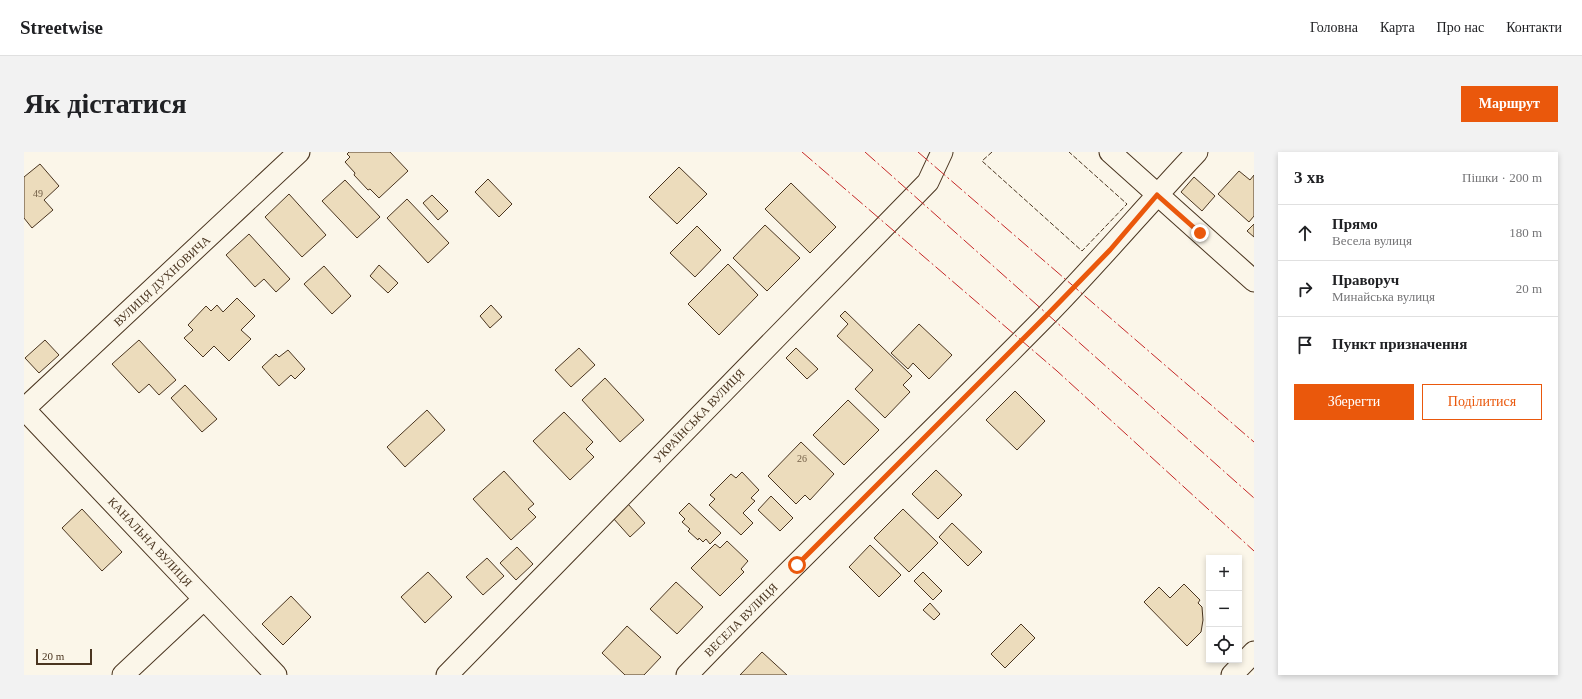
<!DOCTYPE html>
<html lang="uk">
<meta charset="utf-8">
<style>
:root{--surface:#fff;--page:#f2f2f2;--text:#202124;--muted:#757577;--line:#e0e0e0;--accent:#ea580c}
body{margin:0;font-family:Georgia,serif;background:var(--page);color:var(--text)}
.controls{position:absolute;right:12px;bottom:12px;display:grid;overflow:hidden;border-radius:0px;box-shadow:0 2px 6px #0003}
.controls button{width:36px;height:36px;display:grid;place-items:center;padding:0;border:0;border-bottom:1px solid var(--line);background:var(--surface);color:var(--text);font:20px sans-serif}
.scale{position:absolute;left:12px;bottom:10px;width:56px;box-sizing:border-box;padding-left:4px;border:2px solid #4a3520;border-top:0;font-size:11px;line-height:14px;white-space:nowrap;color:#4a3520;-webkit-text-stroke:3px #fbf6e9;paint-order:stroke}
.stop{position:absolute;width:12px;height:12px;margin:-9px;border:3px solid #ea580c;border-radius:50%;background:#fff}
.stop.end{background:#ea580c;border-color:#fff;box-shadow:0 1px 4px #0008}
.list{margin:0;padding:0;list-style:none}
h2{display:flex;justify-content:space-between;align-items:center;height:52px;margin:0;padding:0 16px;font-size:17px}
h2 small{font-size:13px;font-weight:400;color:var(--muted)}
.list li{display:grid;grid-template-columns:26px 1fr auto;gap:12px;align-items:center;box-sizing:border-box;height:56px;padding:0 16px;border-top:1px solid var(--line)}
.list b{display:block;font-size:15px;white-space:nowrap}
.list p{margin:0;font-size:13px;white-space:nowrap;color:var(--muted)}
.list em{font-size:13px;font-style:normal;color:var(--muted)}
.actions{display:flex;gap:8px;padding:12px 16px}
.actions a{flex:1;padding:9px 0;border:1px solid var(--accent);border-radius:0px;text-align:center;font-size:14px;color:var(--accent)}
.actions .main{background:var(--accent);color:#fff}
.icon{flex:none;width:22px;height:22px;fill:none;stroke:currentColor;stroke-width:2;stroke-linecap:round;stroke-linejoin:round}
.map{position:relative;flex:none;width:1230px;height:523px;overflow:hidden;border-radius:0px}
header{display:flex;align-items:center;gap:24px;box-sizing:border-box;height:56px;padding:0 20px;background:var(--surface);border-bottom:1px solid var(--line)}
header strong{font-size:19px}
nav{display:flex;gap:22px;margin-inline-start:auto;font-size:14px}
.intro{display:flex;align-items:center;justify-content:space-between;box-sizing:border-box;height:96px;padding:0 24px}
h1{margin:0;font-size:28px}
.button{padding:10px 18px;border-radius:0px;background:var(--accent);color:#fff;font-size:14px;font-weight:700}
main{display:flex;gap:24px;padding:0 24px}
aside{flex:1;background:var(--surface);border-radius:0px;box-shadow:0 2px 6px #0003}
.map>svg:first-child{display:block}
.building{fill:#ecdcbc;stroke:#4a3520}
.lines{fill:none;stroke-linecap:round;stroke-linejoin:round}
.minor-casing{stroke:#4a3520;stroke-width:23}
.minor{stroke:#fbf6e9;stroke-width:21}
.fence{stroke:#4a3520;stroke-width:1;stroke-dasharray:5 2;stroke-linecap:butt}
.power{stroke:#c62828;stroke-width:1;stroke-dasharray:14 3 2 3;stroke-linecap:butt}
.route{stroke:#ea580c;stroke-width:5}
.labels{text-anchor:middle;dominant-baseline:central;stroke-width:3;stroke-linejoin:round;paint-order:stroke}
.number-label{font-size:10px;fill:#725f47}
.street-label{font-size:12px;fill:#4a3520;stroke:#fbf6e9}
</style>
<header>
<strong>Streetwise</strong>
<nav><a>Головна</a><a>Карта</a><a>Про нас</a><a>Контакти</a></nav>
</header>
<div class="intro"><h1>Як дістатися</h1><a class="button">Маршрут</a></div>
<main>
<div class="map">
<svg width="1230" height="523" viewBox="0 0 1230 523">
<rect width="100%" height="100%" fill="#fbf6e9"/>
<path class="building" d="M325,0h41l18,19 -29,27 -9,-9 -2,1 -14,-15 1,-2 -10,-11 5,-5 -3,-3z
M16,12l19,22 -15,14 9,10 -21,18 -8,-10v-41z
M655,15l28,27 -30,30 -28,-27z
M1215,19l11,9 4,-5v41l-5,6 -31,-28z
M1170,25l21,19 -13,15 -21,-19z
M464,27l24,25 -13,13 -24,-25z
M321,28l35,37 -23,21 -35,-37z
M767,31l45,44 -26,26 -45,-44z
M265,42l37,41 -24,22 -37,-40z
M408,43l16,16 -10,9 -15,-17z
M383,47l42,44 -21,20 -41,-45z
M1230,72v13l-7,-6z
M741,73l35,33 -33,33 -34,-33z
M673,74l24,24 -26,27 -25,-24z
M225,82l41,45 -14,13 -12,-13 -9,8 -29,-32z
M704,112l30,31 -39,40 -31,-31z
M355,113l19,18 -10,10 -18,-17z
M300,114l27,30 -19,18 -28,-30z
M213,146l18,18 -14,14 10,9 -22,22 -15,-15 -11,11 -19,-19 9,-8 -5,-5 18,-19 5,5 6,-6 6,7z
M467,153l11,12 -12,11 -10,-12z
M821,159l67,65 -9,9 7,7 -25,26 -30,-29 18,-19 -36,-34 11,-12 -8,-8z
M895,172l33,31 -23,24 -16,-16 -5,6 -17,-16z
M21,188l14,15 -20,18 -14,-15z
M115,188l37,40 -17,15 -10,-11 -10,9 -27,-29z
M555,196l16,17 -24,22 -16,-17z
M772,196l22,21 -11,10 -21,-21z
M264,198l17,19 -10,10 -4,-4 -12,11 -17,-19 14,-13 3,3z
M581,226l39,42 -24,22 -38,-42z
M161,233l32,34 -15,13 -31,-34z
M991,239l30,30 -28,29 -31,-30z
M824,248l31,30 -35,35 -31,-30z
M403,258l18,20 -40,37 -18,-20z
M540,260l29,30 -7,7 8,8 -24,23 -37,-39z
M777,290l33,32 -24,26 -5,-5 -9,9 -28,-28z
M912,318l26,25 -24,24 -26,-25z
M480,319l30,33 -6,5 8,8 -25,23 -38,-41z
M718,320l17,18 -8,8 4,3 -12,12 10,10 -12,12 -32,-30 6,-6 -5,-4 21,-21 5,4z
M747,344l22,22 -13,13 -22,-21z
M665,351l32,30 -11,11 -4,-5 -3,3 -4,-4 -1,2 -10,-9 2,-2 -8,-7 3,-3 -6,-6z
M604,352l17,19 -15,14 -17,-19z
M58,357l40,43 -20,19 -40,-43z
M879,357l35,34 -29,29 -35,-34z
M928,371l30,29 -14,14 -29,-29z
M703,389l21,20 -7,8 3,3 -24,24 -29,-28 24,-24 5,4z
M846,393l31,30 -22,22 -30,-30z
M493,395l16,17 -17,16 -16,-17z
M463,406l17,18 -21,19 -17,-18z
M404,420l24,25 -27,26 -24,-26z
M899,420l19,19 -9,9 -19,-19z
M652,430l27,25 -26,27 -27,-25z
M1160,432l16,16 -2,3 4,4 1,13 -2,12 -14,14 -43,-44 15,-15 11,11z
M267,444l20,21 -28,28 -21,-21z
M906,451l10,11 -6,6 -11,-10z
M997,472l14,14 -30,30 -14,-14z
M603,474l34,31 -17,18h-19l-23,-22z
M738,500l25,23h-47z"/>
<g class="lines">
<g class="minor-casing">
<path id="minor" d="M1086,0l144,129
M0,257l275,-257
M0,257l252,266
M99,523l81,-76
M423,523l481,-493 14,-30
M663,523c117,-122 240,-238 358,-358 53,-54 101,-111 152,-165
M1208,523l22,-23"/>
</g>
<use href="#minor" class="minor"/>
<path class="fence" d="M968,0l-10,9 100,90 45,-47 -58,-52"/>
<path class="power" d="M778,0l255,219 197,180
M841,0l389,346
M894,0l336,290"/>
</g>
<g class="lines">
<path class="route" d="M773,413l249,-249 64,-66 47,-55 43,38"/>
</g>
<g class="labels">
<g class="number-label">
<text x="14" y="41">49</text>
<text x="778" y="306">26</text>
</g>
<g class="street-label">
<text transform="translate(138 129) rotate(-43)">ВУЛИЦЯ ДУХНОВИЧА</text>
<text transform="translate(675 264) rotate(-46)">УКРАЇНСЬКА ВУЛИЦЯ</text>
<text transform="translate(126 390) rotate(47)">КАНАЛЬНА ВУЛИЦЯ</text>
<text transform="translate(717 468) rotate(-45)">ВЕСЕЛА ВУЛИЦЯ</text>
</g>
</g>
</svg>
<div class="controls">
<button>+</button>
<button>−</button>
<button><svg class="icon" aria-label="locate" viewBox="0 0 24 24"><circle cx="12" cy="12" r="6"/><path d="M12 2v4M12 18v4M2 12h4M18 12h4"/></svg></button>
</div>
<div class="scale">20 m</div>
<div class="stop" style="left:773px;top:413px"></div>
<div class="stop end" style="left:1176px;top:81px"></div>
</div>
<aside>
<h2>3 хв<small>Пішки · 200 m</small></h2>
<ul class="list">
<li><svg class="icon" aria-label="ahead" viewBox="0 0 24 24"><path d="M12 20V5M6 11l6-6 6 6"/></svg><div><b>Прямо</b><p>Весела вулиця</p></div><em>180 m</em></li>
<li><svg class="icon" aria-label="right" viewBox="0 0 24 24"><path d="M7 20v-9h11M14 6l5 5-5 5"/></svg><div><b>Праворуч</b><p>Минайська вулиця</p></div><em>20 m</em></li>
<li><svg class="icon" aria-label="arrive" viewBox="0 0 24 24"><path d="M6 21V4h12l-3 4 3 4H6"/></svg><div><b>Пункт призначення</b></div></li>
</ul>
<div class="actions"><a class="main">Зберегти</a><a>Поділитися</a></div>
</aside>
</main>
